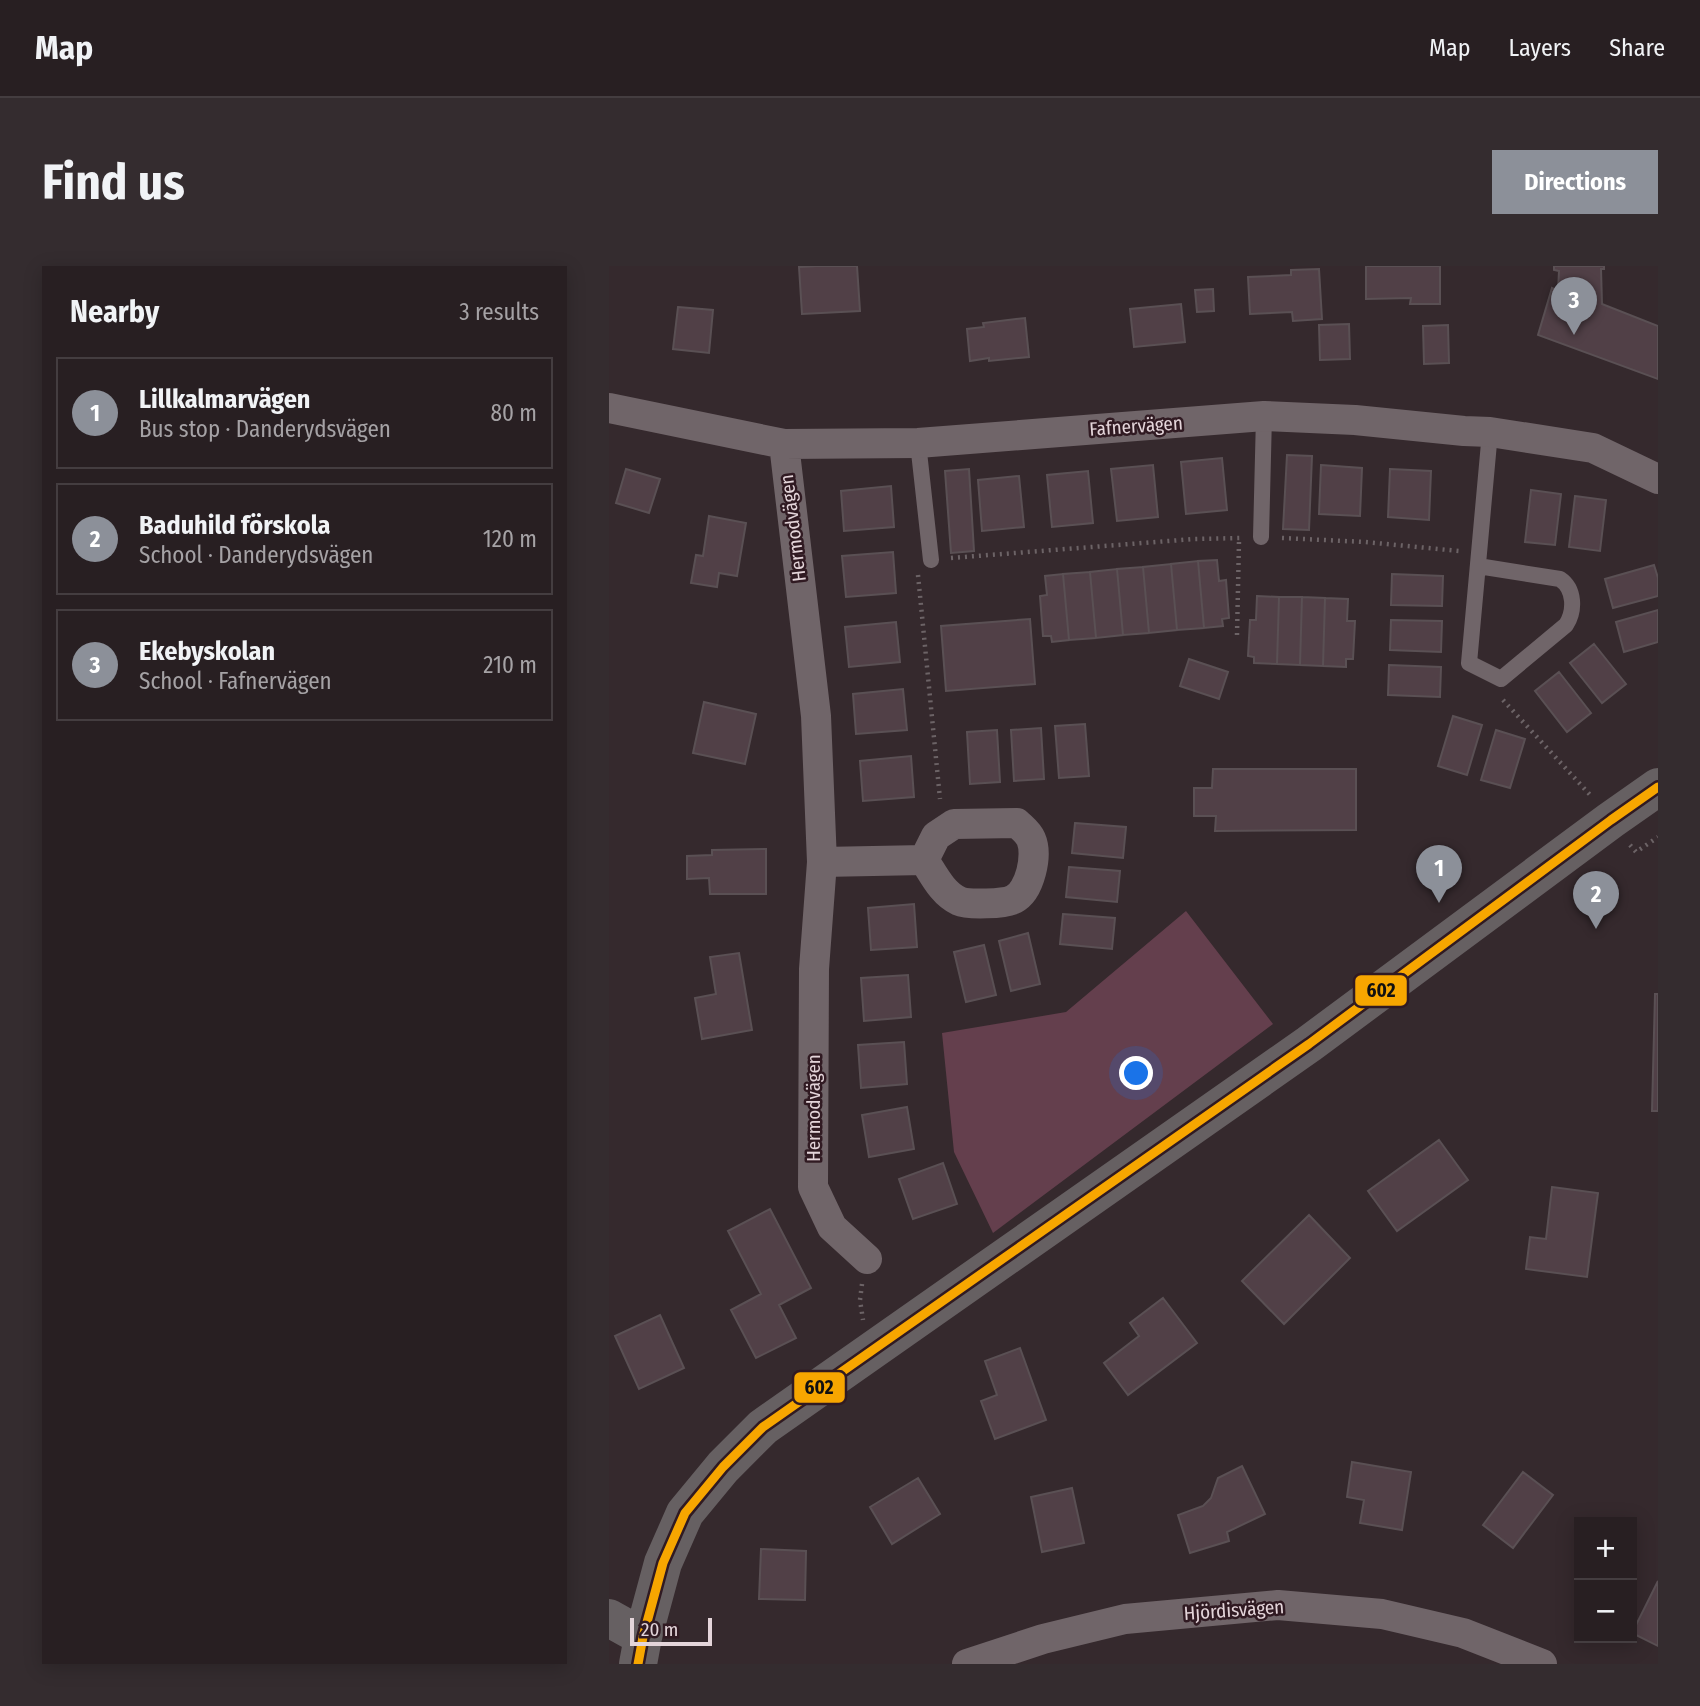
<!DOCTYPE html>
<meta charset="utf-8">
<style>
:root{--surface:#281f22;--page:#342c2f;--text:#f1f3f6;--muted:#a5a2a5;--line:#443d40;--accent:#8c9099}
body{margin:0;font-family:"Fira Sans Condensed",sans-serif;background:var(--page);color:var(--text)}
.controls{position:absolute;right:21px;bottom:21px;display:grid;overflow:hidden;border-radius:0px;box-shadow:0 4px 18px #0003}
.controls button{width:63px;height:63px;display:grid;place-items:center;padding:0;border:0;border-bottom:2px solid var(--line);background:var(--surface);color:var(--text);font:35px sans-serif}
.scale{position:absolute;left:21px;bottom:18px;width:82px;box-sizing:border-box;padding-left:7px;border:4px solid #e4d5da;border-top:0;font-size:19px;line-height:24px;white-space:nowrap;color:#e4d5da;-webkit-text-stroke:5px #301a22;paint-order:stroke}
.you{position:absolute;left:528px;top:808px;width:24px;height:24px;margin:-18px;border:5px solid #fff;border-radius:50%;background:#1a73e8;box-shadow:0 0 0 10px #1a73e833}
.badge{display:grid;place-items:center;width:46px;height:46px;border-radius:50%;background:var(--accent);color:#fff;font-size:23px;font-weight:700}
.pin{position:absolute;translate:-50% -58px;filter:drop-shadow(0 2px 4px #0008)}
.pin::after{content:'';position:absolute;top:37px;width:24px;height:21px;background:inherit;clip-path:polygon(0 0,100% 0,50% 100%)}
.list{margin:0;padding:0;list-style:none}
h2{display:flex;justify-content:space-between;align-items:center;height:91px;margin:0;padding:0 28px;font-size:30px}
h2 small{font-size:23px;font-weight:400;color:var(--muted)}
.list li{display:grid;grid-template-columns:46px 1fr auto;gap:21px;align-items:center;box-sizing:border-box;height:112px;margin:0 14px 14px;padding:0 14px;border:2px solid var(--line);border-radius:0px}
.list b{display:block;font-size:26px;white-space:nowrap}
.list p{margin:0;font-size:23px;white-space:nowrap;color:var(--muted)}
.list em{font-size:23px;font-style:normal;color:var(--muted)}
.map{position:relative;flex:none;width:1049px;height:1398px;overflow:hidden;border-radius:0px}
header{display:flex;align-items:center;gap:42px;box-sizing:border-box;height:98px;padding:0 35px;background:var(--surface);border-bottom:2px solid var(--line)}
header strong{font-size:33px}
nav{display:flex;gap:38px;margin-inline-start:auto;font-size:24px}
.intro{display:flex;align-items:center;justify-content:space-between;box-sizing:border-box;height:168px;padding:0 42px}
h1{margin:0;font-size:49px}
.button{padding:18px 32px;border-radius:0px;background:var(--accent);color:#fff;font-size:24px;font-weight:700}
main{display:flex;gap:42px;padding:0 42px}
aside{flex:1;background:var(--surface);border-radius:0px;box-shadow:0 4px 18px #0003}
.map>svg:first-child{display:block}
.green{fill:#643f4d}
.building{fill:#514047;stroke:#5a5054;stroke-width:2}
.lines{fill:none;stroke-linecap:round;stroke-linejoin:round}
.path{stroke:#6c6366;stroke-width:4.5;stroke-dasharray:2 5;stroke-linecap:butt}
.lane{stroke:#706569;stroke-width:16}
.street{stroke:#706569;stroke-width:30}
.secondary{stroke:#666062;stroke-width:38}
.bus-1-casing{stroke:#301a22;stroke-width:14}
.bus-1{stroke:#f7a600;stroke-width:9}
.labels{text-anchor:middle;dominant-baseline:central;stroke-width:5;stroke-linejoin:round;paint-order:stroke}
.street-label{font-size:19px;fill:#e4d5da;stroke:#301a22}
.line-badge{stroke:#301a22;stroke-width:2.5}
.pale-badge-label{font-size:19px;text-anchor:middle;font-weight:bold;fill:#111}
</style>
<header>
<strong>Map</strong>
<nav><a>Map</a><a>Layers</a><a>Share</a></nav>
</header>
<div class="intro"><h1>Find us</h1><a class="button">Directions</a></div>
<main>
<aside>
<h2>Nearby<small>3 results</small></h2>
<ul class="list">
<li><span class="badge">1</span><div><b>Lillkalmarvägen</b><p>Bus stop · Danderydsvägen</p></div><em>80 m</em></li>
<li><span class="badge">2</span><div><b>Baduhild förskola</b><p>School · Danderydsvägen</p></div><em>120 m</em></li>
<li><span class="badge">3</span><div><b>Ekebyskolan</b><p>School · Fafnervägen</p></div><em>210 m</em></li>
</ul>
</aside>
<div class="map">
<svg width="1049" height="1398" viewBox="0 0 1049 1398">
<rect width="100%" height="100%" fill="#35292d"/>
<path class="green" d="M577,645l87,113 -280,209 -39,-81 -12,-119 124,-21z"/>
<path class="building" d="M208,0h40l3,45 -58,3 -3,-47z
M757,0h74v38h-30l1,-6 -45,1z
M945,0h50v3h-3l1,35 56,22v53l-120,-44 14,-47 6,3 1,-20 -5,-1z
M710,3l3,50 -29,2 -1,-9 -42,2 -2,-37 43,-2v-5z
M604,23l1,22 -17,1 -2,-22z
M572,38l4,38 -51,5 -4,-38z
M69,41l35,3 -4,43 -36,-4z
M416,52l4,39 -40,4v-3l-19,3 -3,-32 17,-2 -1,-4z
M740,58l1,35 -30,1 -1,-35z
M839,59l1,38 -25,1 -1,-38z
M678,189l25,1 -3,74 -26,-1z
M613,192l5,52 -41,4 -5,-52z
M544,199l5,52 -41,4 -6,-52z
M712,199l41,3 -2,48 -41,-2z
M17,203l34,10 -11,34 -33,-10z
M360,203l5,82 -23,2 -6,-82z
M781,203l41,2 -2,49 -41,-3z
M479,205l5,52 -41,4 -5,-52z
M410,210l5,51 -42,4 -4,-51z
M282,220l3,41 -50,4 -3,-40z
M922,224l30,4 -6,51 -30,-3z
M966,230l31,4 -6,51 -31,-4z
M100,250l37,7 -9,53 -18,-3 -2,14 -26,-4 5,-28 7,1z
M284,286l3,41 -50,4 -4,-41z
M608,294l2,21 7,-1 3,38 -7,1 1,7 -19,2 -6,-67z
M589,295l6,67 -27,2 -6,-66z
M562,298l6,66 -28,3 -6,-66z
M1045,299l4,13v18l-45,12 -8,-29z
M534,301l6,66 -26,2 -6,-66z
M508,303l6,66 -27,3 -6,-66z
M481,306l6,66 -27,2 -6,-66z
M454,308l6,66 -17,2 -1,-6h-8l-3,-40 7,-1 -2,-19z
M783,308l51,2 -1,30 -51,-1z
M648,330l22,1 -2,67 -23,-1v-6l-6,-1 2,-36h6z
M670,331h23l-2,68 -23,-1z
M693,331l23,1 -2,68 -23,-1z
M716,332l23,1 -1,22h8l-2,38h-7v8l-23,-1z
M1049,344v32l-34,10 -8,-30z
M421,353l5,65 -89,7 -5,-65z
M782,354l51,1 -1,31 -51,-2z
M287,356l4,40 -51,5 -4,-40z
M985,378l32,40 -24,19 -32,-40z
M580,393l39,13 -9,27 -39,-13z
M780,399l52,2 -1,30 -52,-2z
M950,406l32,41 -24,19 -32,-41z
M294,423l4,41 -51,4 -3,-40z
M95,436l52,12 -11,50 -52,-11z
M844,450l29,9 -15,50 -29,-9z
M476,458l4,52 -30,2 -4,-52z
M432,462l3,51 -30,2 -3,-51z
M388,464l3,52 -30,2 -3,-52z
M887,464l29,9 -15,49 -29,-8z
M302,490l3,41 -51,4 -3,-40z
M604,503h143v61l-141,1 1,-15h-22v-28h18z
M466,557l51,4 -3,31 -51,-5z
M157,583v45h-56l-1,-16 -22,1v-23l25,-1v-5z
M460,601l51,4 -3,31 -51,-5z
M305,638l3,43 -46,3 -3,-42z
M454,648l52,4 -3,31 -52,-5z
M419,667l12,51 -29,7 -12,-50z
M375,679l12,50 -30,7 -12,-50z
M130,687l13,77 -50,9 -7,-41 21,-4 -6,-37z
M299,709l3,42 -47,4 -3,-43z
M1046,728h3v117h-6z
M295,776l3,42 -46,4 -3,-43z
M298,841l7,42 -45,8 -7,-42z
M830,874l29,40 -71,51 -29,-40z
M334,897l14,41 -44,15 -14,-40z
M943,921l46,6 -11,84 -61,-8 4,-32 16,2z
M161,943l41,79 -32,17 17,33 -40,20 -25,-48 30,-16 -33,-63z
M700,949l41,43 -66,66 -42,-43z
M554,1032l34,45 -69,52 -24,-32 35,-27 -9,-13z
M51,1049l24,53 -45,21 -24,-53z
M411,1082l26,72 -51,19 -14,-38 16,-6 -12,-34z
M743,1196l59,10 -9,58 -42,-7 4,-23 -17,-3z
M633,1200l23,48 -38,18 2,9 -39,12 -12,-38 25,-9 8,-8 7,-20z
M914,1206l30,23 -40,53 -30,-23z
M309,1212l22,36 -48,30 -22,-37z
M463,1222l12,55 -42,9 -11,-55z
M152,1283l45,2 -1,49 -46,-1z
M1049,1315v65l-26,-13z"/>
<g class="lines">
<path class="path" d="M673,272l83,4 94,9
M342,292l243,-19 48,-1
M309,309l22,224
M628,369l2,-94
M894,434l89,97
M1021,579l6,7 22,-15
M253,1018l-2,16 3,20"/>
<path class="lane" d="M309,177l13,117
M652,271l3,-121
M869,300l82,13c15,10 15,32 6,46l-65,54 -32,-16 21,-231"/>
<path class="street" d="M0,142l175,36 134,-1 346,-27 91,4 109,11 26,1 103,16 65,31
M175,178l32,272 6,146 -8,107 -1,218 19,40 35,32
M213,596l102,-2c10,15 18,33 35,41 9,4 46,3 55,-2 16,-8 24,-44 17,-60 -3,-7 -9,-11 -14,-16l-63,1 -18,12 -12,24
M358,1398l76,-25 82,-20 153,-14 104,9 81,19 79,31"/>
<path class="secondary" d="M0,1352l34,19
M29,1398l5,-27 20,-74 22,-50 38,-46 40,-40 546,-383 302,-224 47,-33"/>
<g class="bus-1-casing">
<path id="bus-1" d="M29,1398l5,-27 20,-74 22,-50 38,-46 40,-40 546,-383 302,-224 47,-33"/>
</g>
<use href="#bus-1" class="bus-1"/>
</g>
<g class="labels">
<g class="street-label">
<text transform="translate(527 160) rotate(-4)">Fafnervägen</text>
<text transform="translate(184 262) rotate(-97)">Hermodvägen</text>
<text transform="translate(204 842) rotate(-90)">Hermodvägen</text>
<text transform="translate(625 1344) rotate(-4)">Hjördisvägen</text>
</g>
</g>
<g class="line-badge">
<rect x="745" y="708" width="54" height="33" rx="7" fill="#f7a600"/>
<rect x="184" y="1105" width="53" height="33" rx="7" fill="#f7a600"/>
</g>
<g class="pale-badge-label">
<text x="772" y="731">602</text>
<text x="210" y="1128">602</text>
</g>
</svg>
<div class="controls">
<button>+</button>
<button>−</button>
</div>
<div class="scale">20 m</div>
<div class="you"></div>
<div class="pin badge" style="left:830px;top:637px">1</div>
<div class="pin badge" style="left:987px;top:663px">2</div>
<div class="pin badge" style="left:965px;top:69px">3</div>
</div>
</main>
